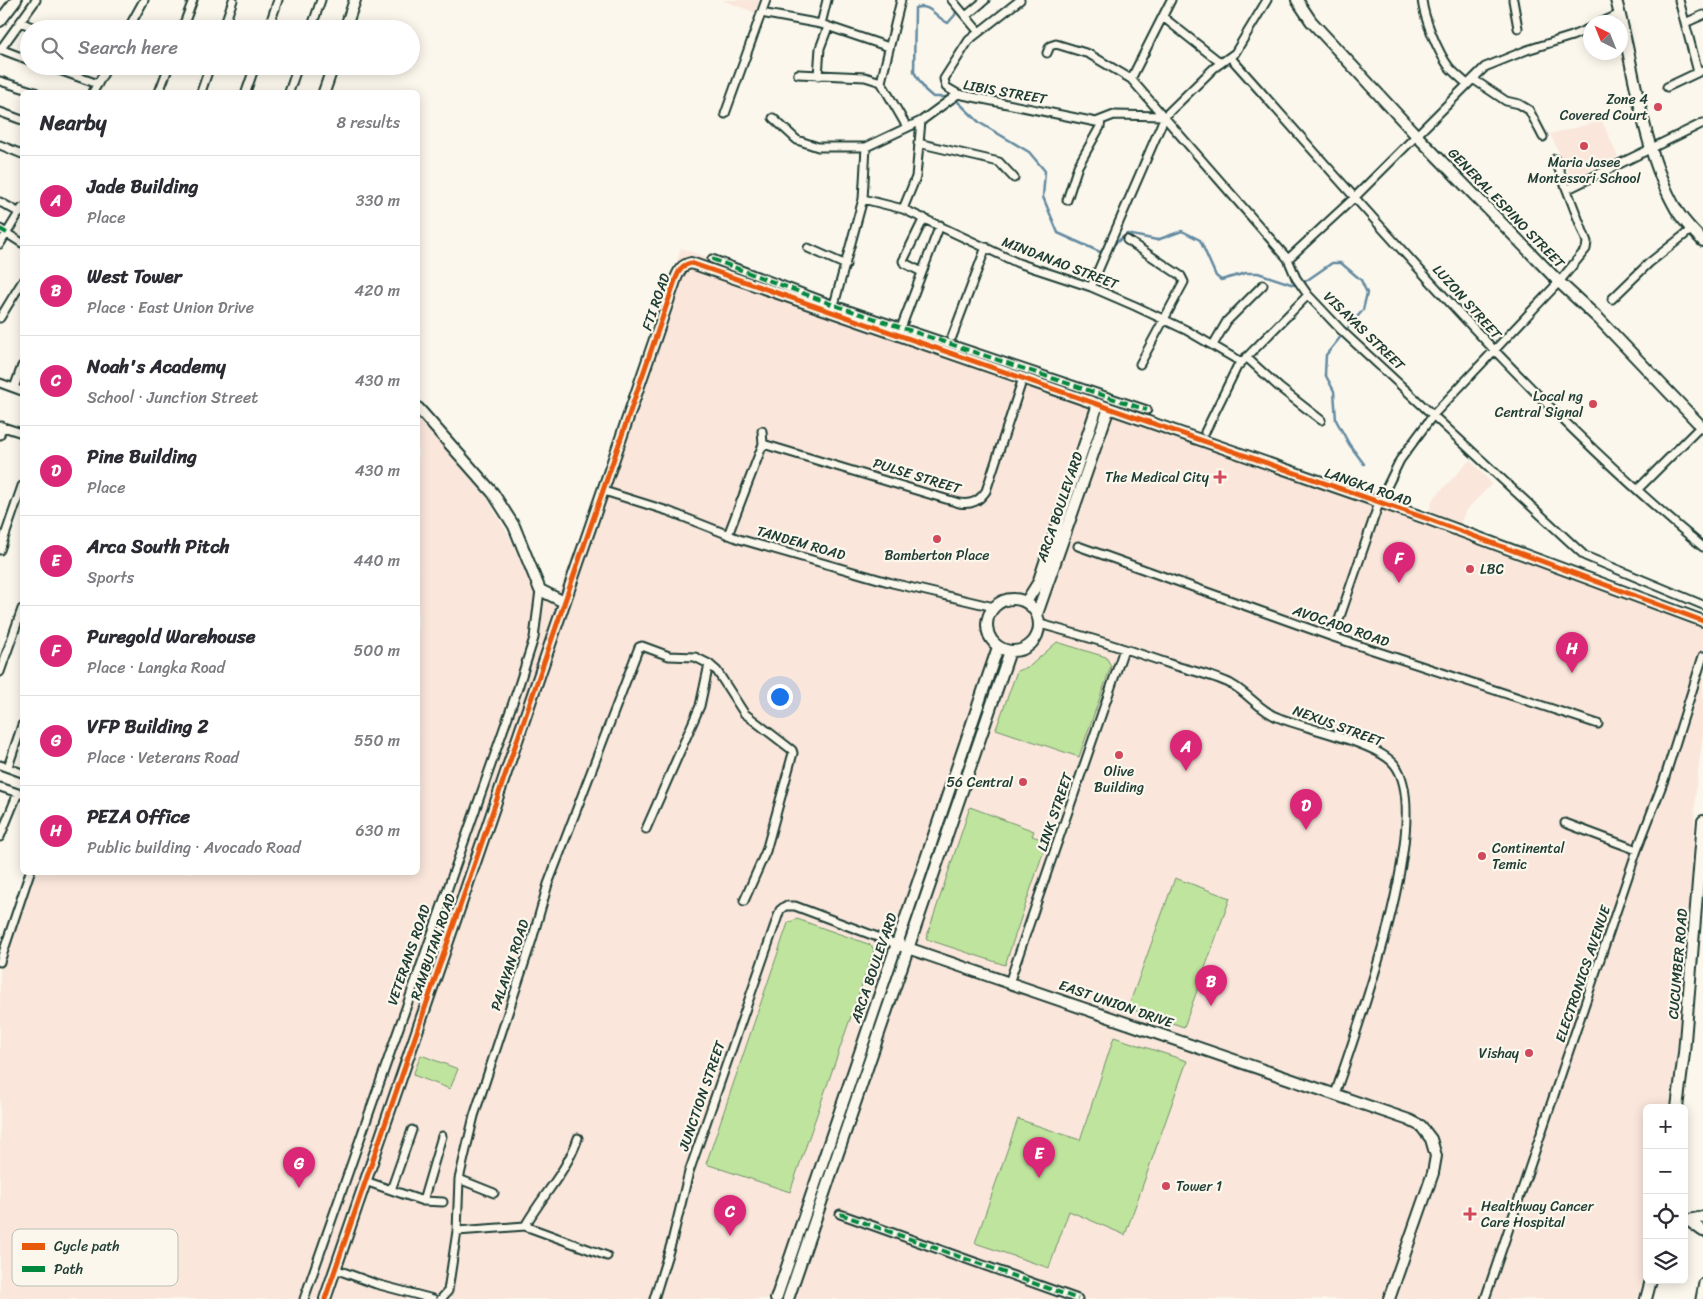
<!DOCTYPE html>
<meta charset="utf-8">
<style>
:root{--surface:#fff;--page:#f7f7f7;--text:#2b2b33;--muted:#7c7c81;--line:#e1e1e2;--accent:#db2777}
body{margin:0;font-family:Sriracha,sans-serif;background:var(--page);color:var(--text)}
.controls{position:absolute;right:15px;bottom:15px;display:grid;overflow:hidden;border-radius:8px;box-shadow:0 2px 12px #0003}
.controls button{width:45px;height:45px;display:grid;place-items:center;padding:0;border:0;border-bottom:1px solid var(--line);background:var(--surface);color:var(--text);font:25px sans-serif}
.compass{position:absolute;left:1583px;top:15px;width:45px;height:45px;border-radius:50%;background:var(--surface);box-shadow:0 2px 12px #0003;rotate:317deg}
.you{position:absolute;left:779px;top:696px;width:18px;height:18px;margin:-12px;border:4px solid #fff;border-radius:50%;background:#1a73e8;box-shadow:0 0 0 8px #1a73e833}
.badge{display:grid;place-items:center;width:32px;height:32px;border-radius:50%;background:var(--accent);color:#fff;font-size:16px;font-weight:700}
.pin{position:absolute;translate:-50% -41px;filter:drop-shadow(0 1px 2px #0008)}
.pin::after{content:'';position:absolute;top:26px;width:18px;height:15px;background:inherit;clip-path:polygon(0 0,100% 0,50% 100%)}
.list{margin:0;padding:0;list-style:none}
h2{display:flex;justify-content:space-between;align-items:center;height:65px;margin:0;padding:0 20px;font-size:21px}
h2 small{font-size:16px;font-weight:400;color:var(--muted)}
.list li{display:grid;grid-template-columns:32px 1fr auto;gap:15px;align-items:center;box-sizing:border-box;height:90px;padding:0 20px;border-top:1px solid var(--line)}
.list b{display:block;font-size:19px;white-space:nowrap}
.list p{margin:0;font-size:16px;white-space:nowrap;color:var(--muted)}
.list em{font-size:16px;font-style:normal;color:var(--muted)}
.icon{flex:none;width:28px;height:28px;fill:none;stroke:currentColor;stroke-width:2;stroke-linecap:round;stroke-linejoin:round}
.map{position:relative;flex:none;width:1703px;height:1299px;overflow:hidden}
.search{position:absolute;background:var(--surface);box-shadow:0 2px 12px #0003;left:20px;top:20px;width:400px;height:55px;display:flex;align-items:center;gap:12px;box-sizing:border-box;padding:0 18px;border-radius:28px;color:var(--muted);font-size:19px}
.panel{position:absolute;background:var(--surface);box-shadow:0 2px 12px #0003;left:20px;top:90px;width:400px;height:785px;border-radius:8px}
.map>svg:first-child{display:block}
.built{fill:#fae6db}
.green{fill:#bfe49e;stroke:#6f9069}
.lines{fill:none;stroke-linecap:round;stroke-linejoin:round}
.stream{stroke:#638aa1;stroke-width:2.5}
.street-casing{stroke:#1f3d34;stroke-width:11}
.secondary-casing{stroke:#1f3d34;stroke-width:14}
.primary-casing{stroke:#1f3d34;stroke-width:14}
.street{stroke:#fbf7ec;stroke-width:7}
.secondary{stroke:#fbf7ec;stroke-width:10}
.primary{stroke:#fbf7ec;stroke-width:10}
.quiet{stroke:#00873e;stroke-width:4;stroke-dasharray:8 4;stroke-linecap:butt}
.cycleway-casing{stroke:#fbf7ec;stroke-width:8}
.cycleway{stroke:#e8590c;stroke-width:5}
.poi-dot{fill:#d1495b;stroke:#fbf7ec;stroke-width:2}
.labels{text-anchor:middle;dominant-baseline:central;stroke-width:4.5;stroke-linejoin:round;paint-order:stroke}
.street-label{font-size:14px;fill:#1f3d34;stroke:#fbf7ec}
.poi-label{font-size:14px;fill:#1f3d34;stroke:#fbf7ec;text-anchor:end}
.key{fill:#fbf7ec;stroke:#b9bfb5;stroke-width:1}
.key-label{font-size:14px;fill:#1f3d34}
</style>
<div class="map">
<svg width="1703" height="1299" viewBox="0 0 1703 1299">
<rect width="100%" height="100%" fill="#fbf7ec"/>
<filter id="ink" filterUnits="userSpaceOnUse"><feTurbulence type="fractalNoise" baseFrequency=".02" numOctaves="2"/><feDisplacementMap in="SourceGraphic" scale="10" xChannelSelector="R" yChannelSelector="G"/><feConvolveMatrix kernelMatrix="1 2 1 2 8 2 1 2 1" color-interpolation-filters="sRGB"/></filter>
<g filter="url(#ink)">
<path class="built" d="M722,0h45l-6,15z
M1602,121l16,36 -46,22 -22,-45z
M681,248l1022,369v117l-7,54 -8,154 -17,166h-24v159l-9,32h-1638v-328l35,-98 383,-1v-455l69,81 23,39 18,42 31,13 93,-250z
M1470,460l22,24 -26,26 -6,14 -32,-10 5,-15z"/>
<path class="green" d="M1057,642l49,15 5,9 -32,91 -83,-28 21,-58 13,-5z
M970,807l64,24 -2,5 15,5 -42,124 -79,-26z
M1175,878l55,20 -46,129 -56,-19z
M797,919l74,26 3,5 -84,242 -84,-28 82,-241z
M1114,1037l73,24 -62,174 -56,-24 -20,57 -74,-25 43,-124 62,21z
M421,1055l37,14 -8,20 -37,-14z"/>
<g class="lines">
<path class="stream" d="M949,97h-16l-8,-7 -11,-18 1,-64c15,-5 20,9 33,15l7,-8 2,-7
M957,101l23,22 49,29 16,19 -2,26 15,36 42,19 5,-2
M1112,246l15,-12 30,6 25,-9 18,9 16,36 5,4 25,-7h12l36,12
M1303,283l29,-20h9l20,17 6,13 -4,17 -16,19
M1342,335l-16,20 -1,19 9,17 2,29 13,24 15,20"/>
<g class="street-casing">
<path id="street" d="M901,0l-20,82 26,45
M952,0l26,31
M1020,0l-51,40 -25,39 2,8 12,7 138,28 18,-7 51,1
M1422,0c2,19 16,52 27,67 5,6 13,12 18,17
M1513,0l5,28
M1679,0l19,72
M761,13l60,11 68,23
M966,16l19,-16
M1163,17l58,46
M20,22l17,7
M1602,22l18,-8
M1685,23l18,-8
M821,24l6,-24
M128,29l16,-29
M182,29l11,-29
M223,29l10,-29
M268,29l10,-29
M311,29l10,-29
M0,49l29,11
M0,50l36,-50
M1047,53l3,-7 6,-2 33,10 42,25 157,180 8,19 12,17 33,35 244,226 118,49
M1230,57c151,169 298,345 473,490
M48,66l50,18
M798,74l67,3 16,5
M818,76l2,-28 8,-21
M1131,79l40,-79
M1473,79l33,22 13,3 10,6 14,27
M0,81l35,11
M1667,87l36,-17
M93,92l15,-26
M159,92l10,-26
M201,92l9,-26
M246,92l9,-26
M289,92l9,-26
M0,112l22,8
M725,114l41,-114
M773,118l24,22 21,7h48l55,-26 37,-27
M918,143l81,19 15,16
M0,145l22,9
M1568,189l135,-66
M863,199l40,10 115,54 73,24 44,19 51,24 55,32
M1067,200l11,-34 22,-39 1,-7
M0,202l20,11
M903,209l13,-32 5,-56
M0,229l22,14
M1127,240l54,36 3,6 -44,82
M0,244l22,-36
M808,248l38,17
M712,259l122,46 313,105
M1288,259l67,-62 130,-130 42,-17 45,-14 18,-8
M922,272l-18,-9 -1,-2 21,-43
M1091,287l74,-171 49,-48 21,-15 32,-53
M1612,299l37,-36 43,-34
M834,305l29,-106 3,-52
M0,318l22,-36
M901,328l39,-103
M952,337l34,-90
M1213,345l14,-24 36,-36
M1246,357l34,31 41,32
M0,383l22,8
M14,388l8,-22
M0,426l22,7
M762,431l1,13
M1205,432l32,-65 71,-72
M0,435l2,-9
M763,444l196,59c13,2 20,-2 27,-12l37,-113
M1638,489l63,-63
M604,491l64,20 71,28 153,44 102,24
M728,535l35,-91
M1078,546l255,91 265,87
M0,550l22,-64
M1040,624c45,12 89,26 133,41 19,6 40,10 58,19 17,9 28,26 46,33 28,12 100,25 118,48 40,53 -39,267 -60,329
M1333,637l46,-134 21,-43 34,-46 125,-132 27,-33 1,-7 -32,-83
M0,672l22,-63
M0,765l22,8
M8,767l14,-42
M0,787l21,7
M1565,823l72,27
M646,829l54,-123 9,-42
M0,837l18,-44
M0,962l30,-90
M1009,983l115,-334
M459,1179l35,14
M365,1181l58,20 20,1
M391,1190l21,-60
M423,1201l19,-65
M840,1214l238,85
M525,1226c17,-30 42,-55 53,-88
M457,1231l68,-5 82,30
M335,1269l41,15 57,15
M304,1299l214,-611 16,-50 6,-48
M441,1299l7,-8 9,-60 2,-52 15,-63 58,-176 16,-56 91,-237 3,-1 27,10 26,1 14,7 8,7 27,42 48,37 1,3 -27,98 -22,50
M654,1299l18,-58 17,-69 91,-262 5,-4h10l101,38
M1485,1299l152,-449 27,-70 39,-124
M1700,1299l3,-16"/>
</g>
<g class="secondary-casing">
<path id="secondary" d="M1297,0l14,21 106,115 142,146 40,37 104,109
M1616,0c18,65 26,150 60,209 7,12 17,22 27,32
M345,29l10,-29
M324,92l9,-26
M418,408l75,85 21,33 26,64 24,12
M987 625a26 26 0 1 1 52 0a26 26 0 1 1-52 0Z
M1026,602l12,-19 60,-179
M1037,614l72,-206
M896,944l513,176 12,6 10,13 5,17 -3,17 -44,126
M1677,1108l7,-55 19,-232
M1684,1221l19,-4
M1689,1221l14,10
M325,1299l351,-1021c4,-9 6,-13 15,-15l737,256 275,102
M776,1299l222,-652
M788,1299l222,-648
M1646,1299l5,-19"/>
</g>
<g class="primary-casing">
<path id="primary" d="M0,21l16,-21"/>
</g>
<use href="#street" class="street"/>
<use href="#secondary" class="secondary"/>
<use href="#primary" class="primary"/>
<path class="quiet" d="M0,229l7,4
M712,259l122,46 313,105
M840,1214l238,85"/>
<g class="cycleway-casing">
<path id="cycleway" d="M325,1299l351,-1021c4,-9 6,-13 15,-15l737,256 275,102"/>
</g>
<use href="#cycleway" class="cycleway"/>
</g>
</g>
<g class="poi-dot">
<circle cx="1658" cy="107" r="5"/>
<circle cx="1584" cy="146" r="5"/>
<circle cx="1593" cy="404" r="5"/>
<path d="M1217.5 469.5h5v5h5v5h-5v5h-5v-5h-5v-5h5z"/>
<circle cx="937" cy="539" r="5"/>
<circle cx="1470" cy="569" r="5"/>
<circle cx="1119" cy="755" r="5"/>
<circle cx="1023" cy="782" r="5"/>
<circle cx="1482" cy="856" r="5"/>
<circle cx="1529" cy="1053" r="5"/>
<circle cx="1166" cy="1186" r="5"/>
<path d="M1467.5 1206.5h5v5h5v5h-5v5h-5v-5h-5v-5h5z"/>
</g>
<g class="labels">
<g class="street-label">
<text transform="translate(1005 92) rotate(10)">LIBIS STREET</text>
<text transform="translate(1506 208) rotate(46)">GENERAL ESPINO STREET</text>
<text transform="translate(1060 263) rotate(21)">MINDANAO STREET</text>
<text transform="translate(656 302) rotate(-71)">FTI ROAD</text>
<text transform="translate(1467 302) rotate(48)">LUZON STREET</text>
<text transform="translate(1364 331) rotate(44)">VISAYAS STREET</text>
<text transform="translate(917 476) rotate(17)">PULSE STREET</text>
<text transform="translate(1368 487) rotate(19)">LANGKA ROAD</text>
<text transform="translate(1060 507) rotate(-71)">ARCA BOULEVARD</text>
<text transform="translate(801 543) rotate(16)">TANDEM ROAD</text>
<text transform="translate(1341 626) rotate(19)">AVOCADO ROAD</text>
<text transform="translate(1338 726) rotate(20)">NEXUS STREET</text>
<text transform="translate(1055 812) rotate(-71)">LINK STREET</text>
<text transform="translate(433 947) rotate(-71)">RAMBUTAN ROAD</text>
<text transform="translate(409 955) rotate(-71)">VETERANS ROAD</text>
<text transform="translate(1678 964) rotate(-85)">CUCUMBER ROAD</text>
<text transform="translate(510 965) rotate(-72)">PALAYAN ROAD</text>
<text transform="translate(874 968) rotate(-71)">ARCA BOULEVARD</text>
<text transform="translate(1583 974) rotate(-71)">ELECTRONICS AVENUE</text>
<text transform="translate(1116 1004) rotate(19)">EAST UNION DRIVE</text>
<text transform="translate(702 1096) rotate(-71)">JUNCTION STREET</text>
</g>
<g class="poi-label">
<text x="1648" y="99">Zone 4<tspan x="1648" dy="16">Covered Court</tspan></text>
<text x="1584" y="162" text-anchor="middle">Maria Jasee<tspan x="1584" dy="16">Montessori School</tspan></text>
<text x="1583" y="396">Local ng<tspan x="1583" dy="16">Central Signal</tspan></text>
<text x="1209" y="477">The Medical City</text>
<text x="937" y="555" text-anchor="middle">Bamberton Place</text>
<text x="1480" y="569" text-anchor="start">LBC</text>
<text x="1119" y="771" text-anchor="middle">Olive<tspan x="1119" dy="16">Building</tspan></text>
<text x="1013" y="782">56 Central</text>
<text x="1492" y="848" text-anchor="start">Continental<tspan x="1492" dy="16">Temic</tspan></text>
<text x="1519" y="1053">Vishay</text>
<text x="1176" y="1186" text-anchor="start">Tower 1</text>
<text x="1481" y="1206" text-anchor="start">Healthway Cancer<tspan x="1481" dy="16">Care Hospital</tspan></text>
</g>
</g>
<rect x="12" y="1229" width="166" height="57" rx="8" class="key"/>
<rect x="22" y="1243" width="23" height="7" fill="#e8590c"/>
<rect x="22" y="1266" width="23" height="6" fill="#00873e"/>
<g class="key-label">
<text x="54" y="1251">Cycle path</text>
<text x="54" y="1274">Path</text>
</g>
</svg>
<div class="controls">
<button>+</button>
<button>−</button>
<button><svg class="icon" aria-label="locate" viewBox="0 0 24 24"><circle cx="12" cy="12" r="6"/><path d="M12 2v4M12 18v4M2 12h4M18 12h4"/></svg></button>
<button><svg class="icon" aria-label="layers" viewBox="0 0 24 24"><path d="M12 4l9 5-9 5-9-5zM3 14l9 5 9-5"/></svg></button>
</div>
<svg class="compass" viewBox="-18 -18 36 36"><path d="M0-13l5 13h-10z" fill="#e53935"/><path d="M0 13l5-13h-10z" fill="#7c7c81"/></svg>
<div class="you"></div>
<div class="pin badge" style="left:1186px;top:771px">A</div>
<div class="pin badge" style="left:1211px;top:1006px">B</div>
<div class="pin badge" style="left:730px;top:1236px">C</div>
<div class="pin badge" style="left:1306px;top:830px">D</div>
<div class="pin badge" style="left:1039px;top:1178px">E</div>
<div class="pin badge" style="left:1399px;top:583px">F</div>
<div class="pin badge" style="left:299px;top:1188px">G</div>
<div class="pin badge" style="left:1572px;top:673px">H</div>
<div class="search"><svg class="icon" aria-label="search" viewBox="0 0 24 24"><circle cx="10" cy="10" r="6"/><path d="M15 15l6 6"/></svg>Search here</div>
<section class="panel">
<h2>Nearby<small>8 results</small></h2>
<ul class="list">
<li><span class="badge">A</span><div><b>Jade Building</b><p>Place</p></div><em>330 m</em></li>
<li><span class="badge">B</span><div><b>West Tower</b><p>Place · East Union Drive</p></div><em>420 m</em></li>
<li><span class="badge">C</span><div><b>Noah's Academy</b><p>School · Junction Street</p></div><em>430 m</em></li>
<li><span class="badge">D</span><div><b>Pine Building</b><p>Place</p></div><em>430 m</em></li>
<li><span class="badge">E</span><div><b>Arca South Pitch</b><p>Sports</p></div><em>440 m</em></li>
<li><span class="badge">F</span><div><b>Puregold Warehouse</b><p>Place · Langka Road</p></div><em>500 m</em></li>
<li><span class="badge">G</span><div><b>VFP Building 2</b><p>Place · Veterans Road</p></div><em>550 m</em></li>
<li><span class="badge">H</span><div><b>PEZA Office</b><p>Public building · Avocado Road</p></div><em>630 m</em></li>
</ul>
</section>
</div>
